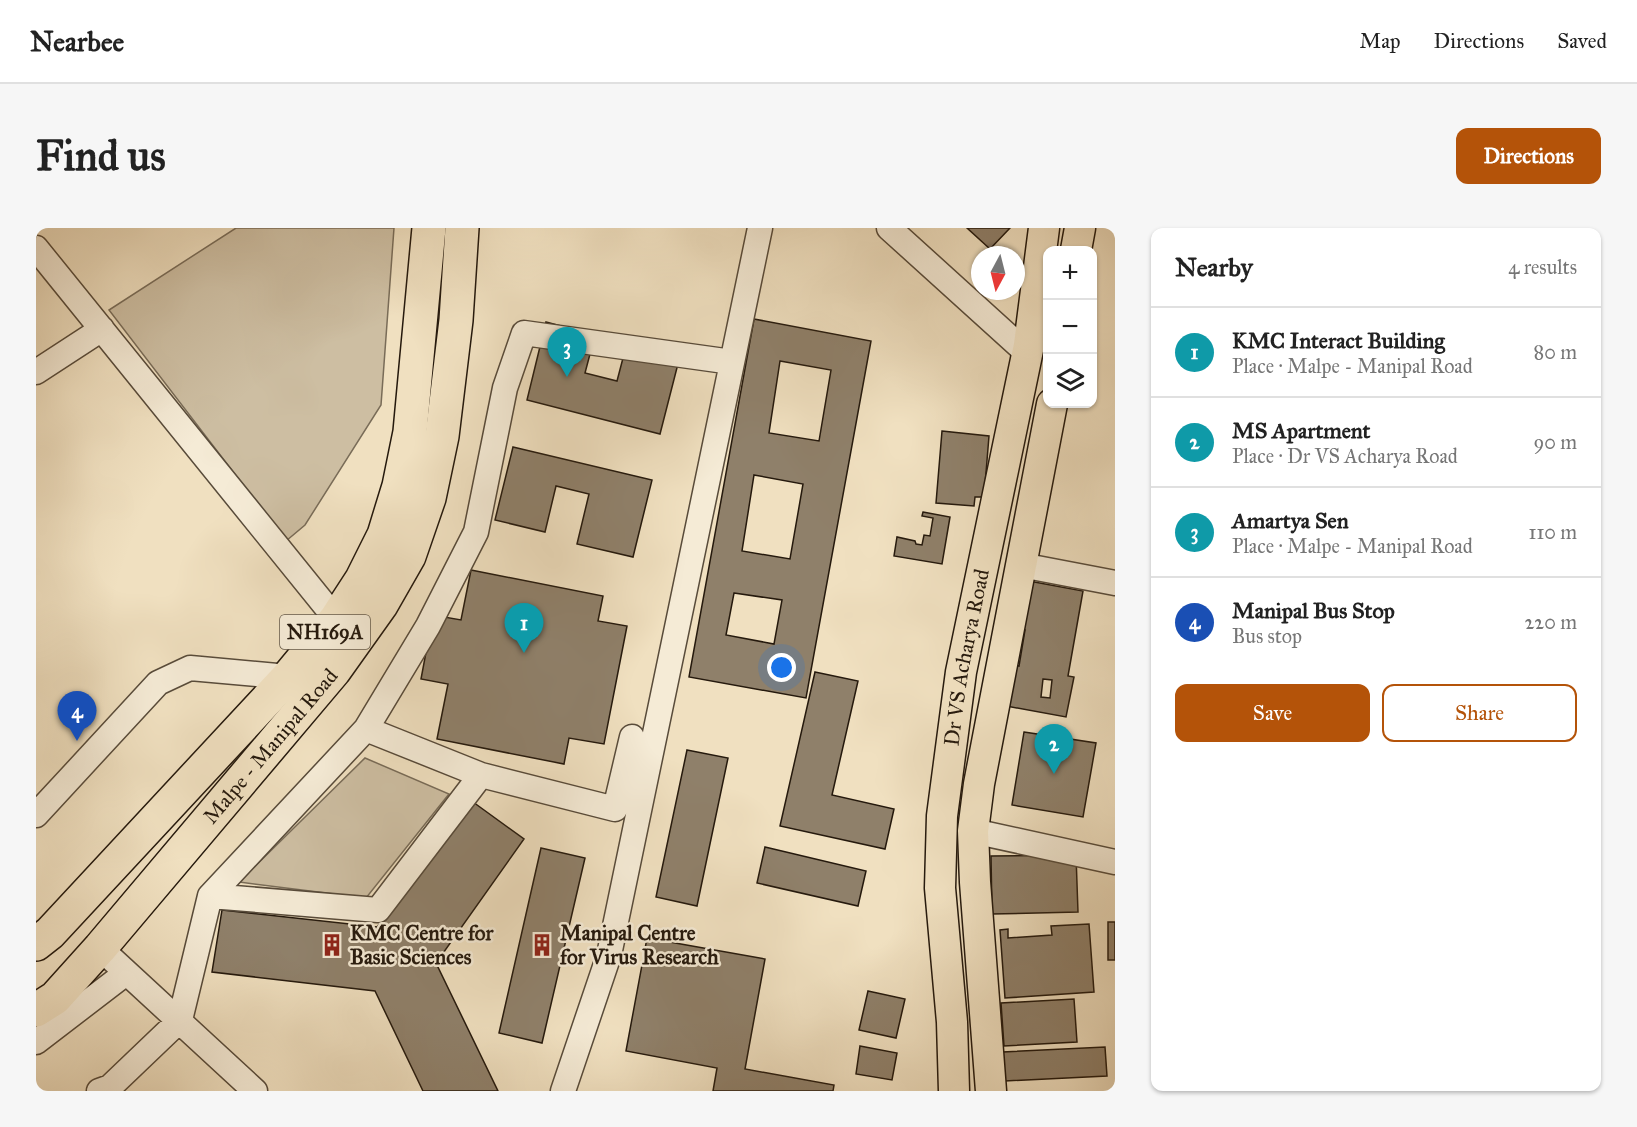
<!DOCTYPE html>
<meta charset="utf-8">
<style>
:root{--surface:#fff;--page:#f6f6f6;--text:#222;--muted:#767676;--line:#e0e0e0;--accent:#b45309}
body{margin:0;font-family:"IM FELL Great Primer",serif;background:var(--page);color:var(--text)}
.controls{position:absolute;right:18px;top:18px;display:grid;overflow:hidden;border-radius:12px;box-shadow:0 2px 4px #0004}
.controls button{width:54px;height:54px;display:grid;place-items:center;padding:0;border:0;border-bottom:2px solid var(--line);background:var(--surface);color:var(--text);font:30px sans-serif}
.compass{position:absolute;left:935px;top:18px;width:54px;height:54px;border-radius:50%;background:var(--surface);box-shadow:0 2px 4px #0004;rotate:187deg}
.you{position:absolute;left:746px;top:440px;width:21px;height:21px;margin:-15px;border:4px solid #fff;border-radius:50%;background:#1a73e8;box-shadow:0 0 0 9px #1a73e833}
.badge{display:grid;place-items:center;width:39px;height:39px;border-radius:50%;background:var(--accent);color:#fff;font-size:20px;font-weight:700}
.pin{position:absolute;translate:-50% -50px;filter:drop-shadow(0 2px 3px #0008)}
.pin::after{content:'';position:absolute;top:32px;width:21px;height:18px;background:inherit;clip-path:polygon(0 0,100% 0,50% 100%)}
.list{margin:0;padding:0;list-style:none}
h2{display:flex;justify-content:space-between;align-items:center;height:78px;margin:0;padding:0 24px;font-size:26px}
h2 small{font-size:20px;font-weight:400;color:var(--muted)}
.list li{display:grid;grid-template-columns:39px 1fr auto;gap:18px;align-items:center;box-sizing:border-box;height:90px;padding:0 24px;border-top:2px solid var(--line)}
.list b{display:block;font-size:22px;white-space:nowrap}
.list p{margin:0;font-size:20px;white-space:nowrap;color:var(--muted)}
.list em{font-size:20px;font-style:normal;color:var(--muted)}
.actions{display:flex;gap:12px;padding:18px 24px}
.actions a{flex:1;padding:14px 0;border:2px solid var(--accent);border-radius:12px;text-align:center;font-size:21px;color:var(--accent)}
.actions .main{background:var(--accent);color:#fff}
.icon{flex:none;width:33px;height:33px;fill:none;stroke:currentColor;stroke-width:2;stroke-linecap:round;stroke-linejoin:round}
.map{position:relative;flex:none;width:1079px;height:863px;overflow:hidden;border-radius:12px}
header{display:flex;align-items:center;gap:36px;box-sizing:border-box;height:84px;padding:0 30px;background:var(--surface);border-bottom:2px solid var(--line)}
header strong{font-size:28px}
nav{display:flex;gap:33px;margin-inline-start:auto;font-size:21px}
.intro{display:flex;align-items:center;justify-content:space-between;box-sizing:border-box;height:144px;padding:0 36px}
h1{margin:0;font-size:42px}
.button{padding:15px 27px;border-radius:12px;background:var(--accent);color:#fff;font-size:21px;font-weight:700}
main{display:flex;gap:36px;padding:0 36px}
aside{flex:1;background:var(--surface);border-radius:12px;box-shadow:0 2px 4px #0004}
.map>svg:first-child{display:block}
.green{fill:#cdbea2;stroke:#796c58;stroke-width:1.5}
.building{fill:#8f806a;stroke:#25190d;stroke-width:1.5;fill-rule:evenodd}
.lines{fill:none;stroke-linecap:round;stroke-linejoin:round}
.minor-casing{stroke:#584b3a;stroke-width:27}
.major-casing{stroke:#25190d;stroke-width:33}
.highway-casing{stroke:#25190d;stroke-width:36}
.minor{stroke:#f5ebd6;stroke-width:24}
.major{stroke:#f0e0c0;stroke-width:30}
.highway{stroke:#f0e0c0;stroke-width:33}
.labels{text-anchor:middle;dominant-baseline:central;stroke-width:5;stroke-linejoin:round;paint-order:stroke}
.shield{fill:#f5ebd6;stroke:#635849;stroke-width:1.5}
.shield-label{font-size:20px;font-weight:bold;fill:#25190d}
.street-label{font-size:21px;fill:#25190d;stroke:#f5ebd6}
.poi-label{font-size:21px;font-weight:bold;fill:#25190d;stroke:#f5ebd6;text-anchor:start}
</style>
<header>
<strong>Nearbee</strong>
<nav><a>Map</a><a>Directions</a><a>Saved</a></nav>
</header>
<div class="intro"><h1>Find us</h1><a class="button">Directions</a></div>
<main>
<div class="map">
<svg width="1079" height="863" viewBox="0 0 1079 863">
<rect width="100%" height="100%" fill="#f0e0c0"/>
<filter id="stains"><feTurbulence type="fractalNoise" baseFrequency=".00333" numOctaves="4"/><feColorMatrix values="0 0 0 0 .2 0 0 0 0 .09 0 0 0 0 .02 0 0 0 .5 -.17"/></filter>
<radialGradient id="worn" r=".72"><stop offset=".6" stop-color="#630" stop-opacity="0"/><stop offset="1" stop-color="#630" stop-opacity=".3"/></radialGradient>
<path class="green" d="M200,0h158l-13,177 -76,120 -19,16 -177,-231z
M329,530l84,36 -83,104 -127,-16z"/>
<path class="building" d="M931,0h43l-20,21z
M718,91l117,22 -65,357 -117,-21zM744,133l51,9 -12,71 -50,-8zM718,247l49,9 -13,75 -48,-8zM698,365l48,7 -8,44 -48,-9z
M510,94l49,13 -10,38 32,8 11,-42 53,13 -21,82 -133,-34z
M906,203l47,5 -5,61h-9l-1,9 -38,-3z
M477,219l139,33 -19,77 -56,-13 12,-50 -33,-8 -11,46 -50,-12z
M887,284l27,5 -8,47 -48,-8 3,-19 18,4 1,3 6,1 2,-10 6,1 3,-18 -11,-2z
M435,342l132,26 -5,25 29,5 -23,118 -35,-6 -5,26 -127,-25 11,-55 -27,-5 12,-64 28,5z
M993,353l54,10 -15,85 6,1 -8,40 -60,-11 8,-41 5,1 6,-36h-5zM1007,451l9,1 -2,18 -9,-1z
M779,444l43,9 -26,114 62,14 -9,40 -105,-23z
M988,504l72,11 -13,74 -71,-12z
M651,522l41,8 -31,148 -41,-9z
M437,574l51,37 -88,124 62,128h-75l-48,-100 -163,-19 10,-62 155,17z
M729,619l101,24 -8,35 -101,-23z
M505,620l44,10 -43,185 -43,-10z
M1040,627l2,57 -86,2 -1,-58z
M1072,694h7v38h-7z
M1053,696l5,68 -89,6 -5,-68 8,-1v9l44,-3 -1,-9z
M611,710l118,21 -20,110 89,16 -1,6h-120l4,-23 -91,-17z
M832,763l37,8 -9,39 -37,-8z
M1038,771l3,43 -73,4 -3,-43z
M824,818l37,7 -5,27 -36,-6z
M1069,819l2,29 -102,5 -2,-29z"/>
<g class="lines">
<g class="minor-casing">
<path id="minor" d="M853,0l138,125
M0,20l300,371
M0,144l66,-43
M985,337l94,18
M330,501l62,-103 48,-94 29,-144 19,-55 208,29
M0,587l122,-132 32,-15 98,9
M937,603l142,31
M174,668l156,-167 115,46
M64,720l155,143
M0,814l90,-69
M63,863l11,-4 70,-67 30,-124 168,14 103,-135 134,34 17,-72
M527,863l46,-136 151,-727"/>
</g>
<g class="major-casing">
<g id="major">
<path d="M1040,22l4,-22"/>
<path id="s1" d="M918,863l-2,-69 -12,-134 2,-72 19,-144 68,-327 15,-117"/>
<path d="M955,863l-16,-209 -2,-51 6,-47 73,-380"/>
</g>
</g>
<g class="highway-casing">
<g id="highway">
<path d="M0,716l14,-11 238,-256 48,-58 26,-40 22,-44 15,-49 11,-54 19,-204"/>
<path id="s2" d="M0,782l19,-12 45,-50 234,-277 47,-66 28,-49 20,-58 13,-62 14,-116 6,-92"/>
</g>
</g>
<use href="#minor" class="minor"/>
<use href="#major" class="major"/>
<use href="#highway" class="highway"/>
</g>
<defs>
<g id="building-bare" transform="scale(1.8)"><path d="M-4-6H4V6H1V3H-1V6H-4ZM-2.5-4.3h1.7v1.8h-1.7ZM.8-4.3h1.7v1.8H.8ZM-2.5-1h1.7V.8h-1.7ZM.8-1h1.7V.8H.8Z" fill="#8f2418" stroke="#f5ebd6" stroke-width="2.5" paint-order="stroke"/></g>
</defs>
<g fill-rule="evenodd">
<use href="#building-bare" x="296" y="717"/>
<use href="#building-bare" x="506" y="717"/>
</g>
<g class="labels">
<rect class="shield" x="244" y="387" width="90" height="34" rx="4.5"/>
<g class="shield-label">
<text x="289" y="404">NH169A</text>
</g>
<g class="street-label">
<text stroke="none"><textPath href="#s1" startOffset="436">Dr VS Acharya Road</textPath></text>
<text stroke="none"><textPath href="#s2" startOffset="354">Malpe - Manipal Road</textPath></text>
</g>
<g class="poi-label">
<text x="314" y="705">KMC Centre for<tspan x="314" dy="24">Basic Sciences</tspan></text>
<text x="524" y="705">Manipal Centre<tspan x="524" dy="24">for Virus Research</tspan></text>
</g>
</g>
<rect width="100%" height="100%" filter="url(#stains)"/>
<rect width="100%" height="100%" fill="url(#worn)"/>
</svg>
<div class="controls">
<button>+</button>
<button>−</button>
<button><svg class="icon" aria-label="layers" viewBox="0 0 24 24"><path d="M12 4l9 5-9 5-9-5zM3 14l9 5 9-5"/></svg></button>
</div>
<svg class="compass" viewBox="-18 -18 36 36"><path d="M0-13l5 13h-10z" fill="#e53935"/><path d="M0 13l5-13h-10z" fill="#767676"/></svg>
<div class="you"></div>
<div class="pin badge" style="left:488px;top:425px;background:#0f9aa8">1</div>
<div class="pin badge" style="left:1018px;top:546px;background:#0f9aa8">2</div>
<div class="pin badge" style="left:531px;top:149px;background:#0f9aa8">3</div>
<div class="pin badge" style="left:41px;top:513px;background:#1a4fb4">4</div>
</div>
<aside>
<h2>Nearby<small>4 results</small></h2>
<ul class="list">
<li><span class="badge" style="background:#0f9aa8">1</span><div><b>KMC Interact Building</b><p>Place · Malpe - Manipal Road</p></div><em>80 m</em></li>
<li><span class="badge" style="background:#0f9aa8">2</span><div><b>MS Apartment</b><p>Place · Dr VS Acharya Road</p></div><em>90 m</em></li>
<li><span class="badge" style="background:#0f9aa8">3</span><div><b>Amartya Sen</b><p>Place · Malpe - Manipal Road</p></div><em>110 m</em></li>
<li><span class="badge" style="background:#1a4fb4">4</span><div><b>Manipal Bus Stop</b><p>Bus stop</p></div><em>220 m</em></li>
</ul>
<div class="actions"><a class="main">Save</a><a>Share</a></div>
</aside>
</main>
